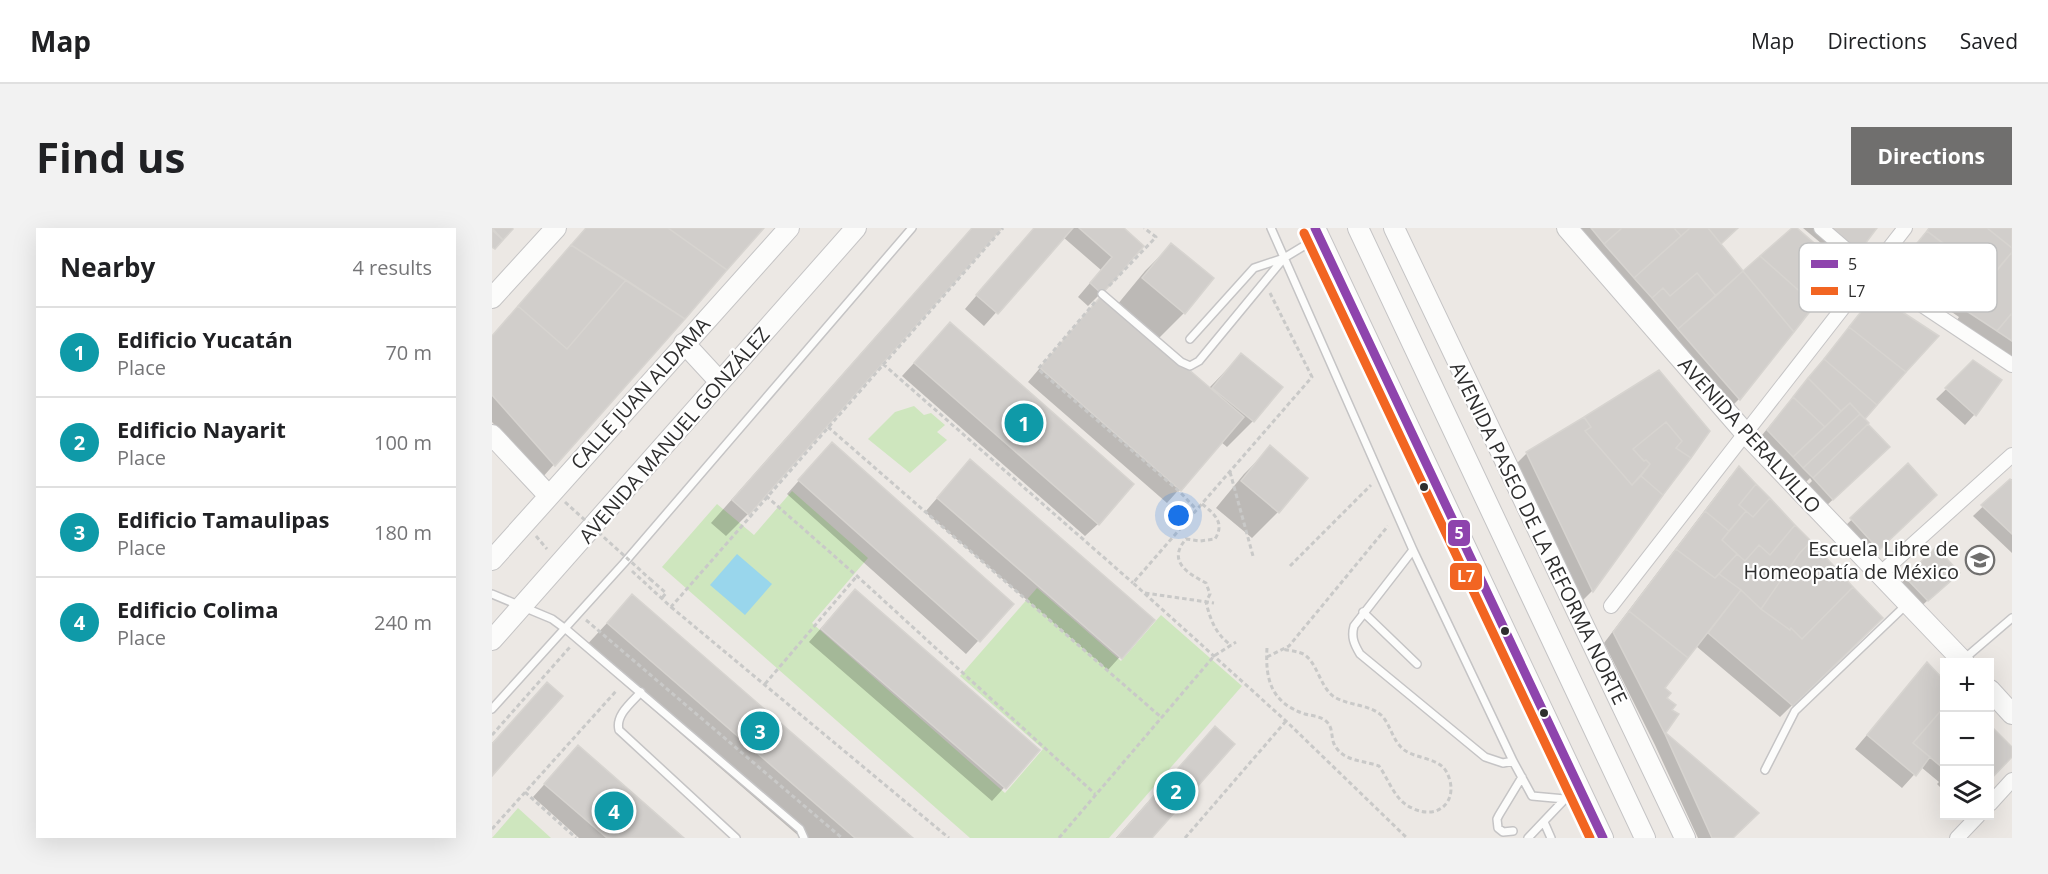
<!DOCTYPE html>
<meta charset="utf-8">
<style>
:root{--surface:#fff;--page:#f2f2f2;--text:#202124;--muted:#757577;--line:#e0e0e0;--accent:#706f6e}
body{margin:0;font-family:"Open Sans",sans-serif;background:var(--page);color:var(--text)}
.controls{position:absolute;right:18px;bottom:18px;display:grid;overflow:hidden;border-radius:0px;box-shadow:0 6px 24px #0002}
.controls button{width:54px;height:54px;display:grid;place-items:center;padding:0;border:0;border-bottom:2px solid var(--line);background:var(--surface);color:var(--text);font:30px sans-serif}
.you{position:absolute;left:687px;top:288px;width:21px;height:21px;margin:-15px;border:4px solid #fff;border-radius:50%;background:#1a73e8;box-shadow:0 0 0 9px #1a73e833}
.badge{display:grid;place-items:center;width:39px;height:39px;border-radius:50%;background:var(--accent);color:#fff;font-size:20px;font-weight:700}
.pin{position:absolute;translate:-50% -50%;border:3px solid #fff;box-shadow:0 2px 6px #0006}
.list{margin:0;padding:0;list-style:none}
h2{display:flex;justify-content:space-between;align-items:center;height:78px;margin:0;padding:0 24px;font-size:26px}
h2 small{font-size:20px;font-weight:400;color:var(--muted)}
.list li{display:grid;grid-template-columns:39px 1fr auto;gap:18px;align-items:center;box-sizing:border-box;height:90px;padding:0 24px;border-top:2px solid var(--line)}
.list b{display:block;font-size:22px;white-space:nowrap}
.list p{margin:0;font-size:20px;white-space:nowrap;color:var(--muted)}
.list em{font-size:20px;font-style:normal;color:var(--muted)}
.icon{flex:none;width:33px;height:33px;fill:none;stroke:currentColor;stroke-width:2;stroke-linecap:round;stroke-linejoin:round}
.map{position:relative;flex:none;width:1520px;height:610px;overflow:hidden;border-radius:0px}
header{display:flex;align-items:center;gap:36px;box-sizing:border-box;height:84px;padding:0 30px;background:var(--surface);border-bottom:2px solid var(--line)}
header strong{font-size:28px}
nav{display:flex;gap:33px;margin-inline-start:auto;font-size:21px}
.intro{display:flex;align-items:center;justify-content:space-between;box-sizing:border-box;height:144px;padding:0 36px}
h1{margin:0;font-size:42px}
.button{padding:15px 27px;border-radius:0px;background:var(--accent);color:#fff;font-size:21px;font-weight:700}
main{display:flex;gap:36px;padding:0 36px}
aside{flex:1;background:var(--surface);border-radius:0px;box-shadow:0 6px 24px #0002}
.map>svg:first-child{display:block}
.green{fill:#cee6be}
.water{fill:#99d6ec}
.shadow{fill:#0003}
.building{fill:#d1cecb;stroke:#d7d4d0;stroke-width:1.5}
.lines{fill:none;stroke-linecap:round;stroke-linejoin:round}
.lane-casing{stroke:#c5c4c5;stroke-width:10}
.street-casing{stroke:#c5c4c5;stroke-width:16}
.secondary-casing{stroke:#c5c4c5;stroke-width:22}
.path{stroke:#c9c9c8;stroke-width:3;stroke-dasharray:4.5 3;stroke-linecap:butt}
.lane{stroke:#fcfcfb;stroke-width:7}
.street{stroke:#fcfcfb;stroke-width:14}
.secondary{stroke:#fcfcfb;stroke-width:20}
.path-bridge{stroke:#c9c9c8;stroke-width:3;stroke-dasharray:4.5 3;stroke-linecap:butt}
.bus-1-casing{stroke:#fff;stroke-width:14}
.bus-2-casing{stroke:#fff;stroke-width:14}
.bus-1{stroke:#8e44ad;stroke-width:9}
.bus-2{stroke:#f26522;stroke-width:9}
.bus-dot{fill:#2e2e2e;stroke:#fff;stroke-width:2}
.labels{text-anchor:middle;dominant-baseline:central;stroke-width:4.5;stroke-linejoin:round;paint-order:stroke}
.street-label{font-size:20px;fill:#2e2e2e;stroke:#fff}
.poi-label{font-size:20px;fill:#2e2e2e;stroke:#fff;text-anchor:end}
.key{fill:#fff;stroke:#c0c0c0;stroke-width:1.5}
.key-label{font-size:16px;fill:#2e2e2e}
.line-badge{stroke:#fff;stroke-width:2}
.badge-label{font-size:16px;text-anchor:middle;font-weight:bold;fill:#fff}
</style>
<header>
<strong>Map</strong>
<nav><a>Map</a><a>Directions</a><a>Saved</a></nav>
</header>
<div class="intro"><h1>Find us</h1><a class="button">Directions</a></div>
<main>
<aside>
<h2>Nearby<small>4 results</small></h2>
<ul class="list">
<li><span class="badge" style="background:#0f9aa8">1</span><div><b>Edificio Yucatán</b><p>Place</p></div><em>70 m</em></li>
<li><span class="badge" style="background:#0f9aa8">2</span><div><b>Edificio Nayarit</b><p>Place</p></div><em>100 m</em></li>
<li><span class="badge" style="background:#0f9aa8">3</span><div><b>Edificio Tamaulipas</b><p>Place</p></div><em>180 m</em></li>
<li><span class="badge" style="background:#0f9aa8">4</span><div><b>Edificio Colima</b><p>Place</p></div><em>240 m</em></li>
</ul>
</aside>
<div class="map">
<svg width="1520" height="610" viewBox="0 0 1520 610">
<rect width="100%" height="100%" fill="#ece8e4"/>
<path class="green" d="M422,178l10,9 7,-2 14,12 -8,7 10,8 -37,33 -42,-34 27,-27z
M300,263l76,67 -56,65 193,170 38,-44 -83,-73 77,-88 84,73 40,-46 81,71 -133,152h-139l-308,-271 55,-63 37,31z
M26,580l33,30h-59z"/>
<path class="water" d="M245,326l35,30 -27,31 -35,-30z"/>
<path class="shadow" d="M94,0h176l-220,250 -50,-56v-86z
M480,0h28l-252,286 -22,22 -15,-13z
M542,0h87l-20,65 -13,13 -10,-9 23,-27 -38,-33 -79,89 -19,-17z
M1087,0h158l-17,16 23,29 99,-4 -103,130 -13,13z
M1311,0h72l-28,32h-6z
M1437,0h83v130l-55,-38 2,-3 -65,-44z
M679,17l13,68 -26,26 -41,-34 28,-34z
M1384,68l60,40 -74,83 26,28 -65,62 -19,-20 8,-8 -2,-3 -5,5 -47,-43z
M597,82l120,78 32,-33 12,66 -26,26 -6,-5 -54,61 -139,-121z
M458,96l148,200 -13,12 -183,-160z
M1482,134l26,18 -26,35 -9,10 -29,-26z
M1167,144l3,122 -70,97 -12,12 -66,-137 13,-13z
M778,220l8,64 -26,26 -36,-30 28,-34z
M328,229l192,147 -46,50 -179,-160z
M1416,237l18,40 -57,53 -27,-29z
M1247,240l142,150 -101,99 -84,-71 -34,42 8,22 6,5 -12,18 93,80 -26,25h-33l-43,-93 -51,-102 126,-166z
M466,246l195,146 -45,50 -183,-158z
M1520,251v74l-39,-37z
M1444,322l12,32 -31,28 -21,-22z
M140,368l278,242h-109l-218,-189z
M350,376l196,146 -46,51 -183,-159z
M1435,436l17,18v109l-7,-7 2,-2 -18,-15 -19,21 -47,-39z
M56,456l-56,89v-30z
M1498,498l22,23v5l-22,24z
M723,501l-65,109h-34l77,-87z
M86,519l104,91h-103l-46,-41z"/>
<path class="building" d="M0,0h20l1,1 -10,11z
M94,0h82l59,42 -42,49 -114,-74z
M176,0h96l-37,42z
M480,0h30l-253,287 -17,-15z
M542,0h39l-75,86 -22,-19z
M587,0h45l20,18 -42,48 -12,-11 22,-26z
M1099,0h31l-18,16z
M1130,0h52l7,8 -47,42 -30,-34z
M1182,0h16l-9,8z
M1198,0h18l35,43 -27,25 -19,-23 -27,23 -7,-8 -11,10 -18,-20z
M1216,0h30l-17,16z
M1300,0h5l47,41 -29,36 -55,-49z
M1339,0h46l-15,20h-8z
M1437,0h58l25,20v4l-22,26 -63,-47z
M1495,0h25v20z
M0,2l11,10 -8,9 -3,-2z
M1435,3l15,12 -27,33 -16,-11z
M679,15l43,35 -29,36 -43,-36z
M79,17l55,35 -59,69 -49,-43z
M1520,24v61l-15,18 -32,-21z
M1268,28l55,49 -21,27 -51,-61z
M1251,43l51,61 -54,68 -62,-71z
M1205,45l19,23 -38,33 -26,-31 11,-10 7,8z
M134,52l59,39 -130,147 -63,-71v-59l26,-30 49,43z
M1383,66l64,42 -33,36 -57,-45z
M610,67l142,122 -63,74 -141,-123z
M1520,85v28l-15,-10z
M458,94l184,162 -35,41 -185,-162z
M1357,99l57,45 -29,33 -53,-46z
M749,125l42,34 -29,35 -42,-34z
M1332,131l53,46 -12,14 -15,-16 -9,8 -33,-33z
M1481,132l29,20 -26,36 -31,-28z
M1167,142l51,61 -19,27 -15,-10 6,-7 -16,-19 -33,27 11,12 2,-1 4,4 -18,21 -47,-54 6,-4 -7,-10z
M1316,150l33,33 -16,16 -32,-30z
M1301,169l32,30 -32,30 -26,-27z
M1358,175l10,11 -57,54 -10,-11z
M1368,186l9,9 -56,55 -10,-10z
M1092,189l7,10 -6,4 47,54 9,-9 22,19 -70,97 -67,-140z
M1174,194l16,19 -6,7 15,10 -28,37 -22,-19 9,-12 -4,-4 -2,1 -11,-12z
M1376,196l22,23 -57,53 -20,-22z
M340,214l182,162 -34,38 -182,-162z
M778,217l38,33 -29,35 -38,-32z
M478,231l185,161 -33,39 -185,-161z
M1416,235l29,32 -58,55 -29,-32z
M1247,238l17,18 -17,21 7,6 -17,20 -24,-20z
M1518,251l2,2v53l-31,-29z
M1264,256l14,14 -17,19 -14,-12z
M1278,270l25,27 -25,30 -11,-10 -14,16 -23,-21 24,-29 7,6z
M1213,283l24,20 -7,9 15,14 -22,24 -39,-29z
M1303,297l16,16 -12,13 -38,55 -20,-19 -22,-16 18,-20 8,7 14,-16 11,10z
M1319,313l42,46 -51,52 -11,-11 -1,2 -29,-21 38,-55z
M1444,319l24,26 -32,28 -23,-24z
M1184,321l39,29 4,-4 22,16 -53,68 -59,-47z
M1361,359l30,31 -90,88 -85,-73 33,-43 20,19 29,21 1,-2 11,11z
M363,361l185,161 -34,39 -185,-160z
M140,366l281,244h-58l-248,-215z
M1137,383l59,47 -23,30 6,5 -4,5 9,7 -4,5 7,4 -14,20 -52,-102z
M1435,434l17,18v27l-31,36 17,14 -14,19 -49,-41z
M55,454l16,14 -71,80v-32z
M1452,479v62l-31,-26z
M1498,497l22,22v10l-22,23z
M723,498l20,18 -83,94h-35z
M1174,505l93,80 -26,25h-21l-47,-104z
M86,517l106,93h-77l-63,-54z"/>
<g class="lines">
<g class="lane-casing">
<path id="lane" d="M779,0l142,322 100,211 19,35 33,3 17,-2
M792,30l33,-20
M610,66l79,68 9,4 9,-5 85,-103 -30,10 -64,71
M921,322l-59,76c-3,11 0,18 6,28l125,103 18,6 10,-2
M0,366l60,25 15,11 233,199 4,9
M871,384l54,52
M1472,431l48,-41
M149,464c-9,10 -26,23 -22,38l117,108
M0,481l132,-146 288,-335
M1273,542l30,-59 110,-105
M1052,594l7,16
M1021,603l-10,1 -5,-4 -1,-9 2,-4 23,-38
M1036,610l37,-39"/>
</g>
<g class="street-casing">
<path id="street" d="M1329,0l50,43 141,94
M1388,346l132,-119
M1119,378l294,-378
M1498,576l22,-24
M1465,610l21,-22"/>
</g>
<g class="secondary-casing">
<path id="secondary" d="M823,0l288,610
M866,0l287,610
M902,0l291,610
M1075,0l179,206 218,228
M0,70l64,-70
M192,115l36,39
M0,207l57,61
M0,332l297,-332
M0,412l364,-412
M1498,462l22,24"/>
</g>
<path class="path" d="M617,58l47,-49 -12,-9
M778,65l42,84 -179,206 153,138 121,117
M603,74l-57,67 142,123 16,17
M391,136l250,219
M336,199l334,291
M738,244l23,84
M274,268l91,80 238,218
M710,276c13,10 23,19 13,35l-15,2 -14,-2c-19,22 1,34 20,44l4,11 -4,8c4,17 10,33 25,43
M44,308l11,13
M798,338l81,-81
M140,343l39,36 332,-379
M158,351l16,14 -4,5
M653,365l69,10
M179,379l278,231
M94,392l256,218
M775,420c-2,33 5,55 38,66 7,2 16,2 22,8 6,6 4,15 7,22 9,18 29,16 45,22 10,14 16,35 33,42 28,14 49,-10 34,-37 -8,-14 -33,-12 -44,-23 -9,-8 -11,-21 -19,-31 -11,-13 -36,-11 -50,-21 -13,-10 -15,-31 -28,-41 -6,-4 -15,-4 -22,-6
M775,429l22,-11 99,-120
M273,456l92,-108
M0,507l78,-88
M33,564l51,46
M0,601l125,-139
M567,610l155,-182 22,-14
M693,610l101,-117"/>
<use href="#lane" class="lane"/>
<use href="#street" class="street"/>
<use href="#secondary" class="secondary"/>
<path class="path-bridge" d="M73,274l85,77"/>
<g class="bus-1-casing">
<path id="bus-1" d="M823,0l288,610"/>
</g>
<g class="bus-2-casing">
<path id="bus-2" d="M812,5l286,605"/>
</g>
<use href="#bus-1" class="bus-1"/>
<use href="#bus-2" class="bus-2"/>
</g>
<defs>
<g id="university-ring" transform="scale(1.5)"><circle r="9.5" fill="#fff" stroke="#706f6e" stroke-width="1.5"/><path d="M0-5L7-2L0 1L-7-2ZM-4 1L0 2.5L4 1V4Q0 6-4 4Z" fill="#706f6e"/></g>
</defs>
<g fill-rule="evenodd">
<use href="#university-ring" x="1488" y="332"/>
</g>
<g class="bus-dot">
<circle cx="932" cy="259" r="5"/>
<circle cx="1013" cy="403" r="5"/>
<circle cx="1052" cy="485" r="5"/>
</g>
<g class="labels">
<g class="street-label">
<text transform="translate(148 165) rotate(-48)">CALLE JUAN ALDAMA</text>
<text transform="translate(182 207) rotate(-49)">AVENIDA MANUEL GONZÁLEZ</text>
<text transform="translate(1258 207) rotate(48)">AVENIDA PERALVILLO</text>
<text transform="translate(1047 305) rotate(64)">AVENIDA PASEO DE LA REFORMA NORTE</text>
</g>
<g class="poi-label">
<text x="1467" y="320">Escuela Libre de<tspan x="1467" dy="23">Homeopatía de México</tspan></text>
</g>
</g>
<rect x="1307" y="15" width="198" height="69" rx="9" class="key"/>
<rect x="1319" y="32" width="27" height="8" fill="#8e44ad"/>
<rect x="1319" y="59" width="27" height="8" fill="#f26522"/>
<g class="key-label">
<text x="1356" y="42">5</text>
<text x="1356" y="69">L7</text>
</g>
<g class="line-badge">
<rect x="955" y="291" width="24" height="28" rx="6" fill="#8e44ad"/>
<rect x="957" y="334" width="34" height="29" rx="6" fill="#f26522"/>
</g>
<g class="badge-label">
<text x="967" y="311">5</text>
<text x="974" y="354">L7</text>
</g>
</svg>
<div class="controls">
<button>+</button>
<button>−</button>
<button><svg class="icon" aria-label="layers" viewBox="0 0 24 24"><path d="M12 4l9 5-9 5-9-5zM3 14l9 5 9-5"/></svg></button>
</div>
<div class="you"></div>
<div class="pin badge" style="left:532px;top:195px;background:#0f9aa8">1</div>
<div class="pin badge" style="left:684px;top:563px;background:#0f9aa8">2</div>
<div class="pin badge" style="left:268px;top:503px;background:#0f9aa8">3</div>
<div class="pin badge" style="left:122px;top:583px;background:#0f9aa8">4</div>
</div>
</main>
